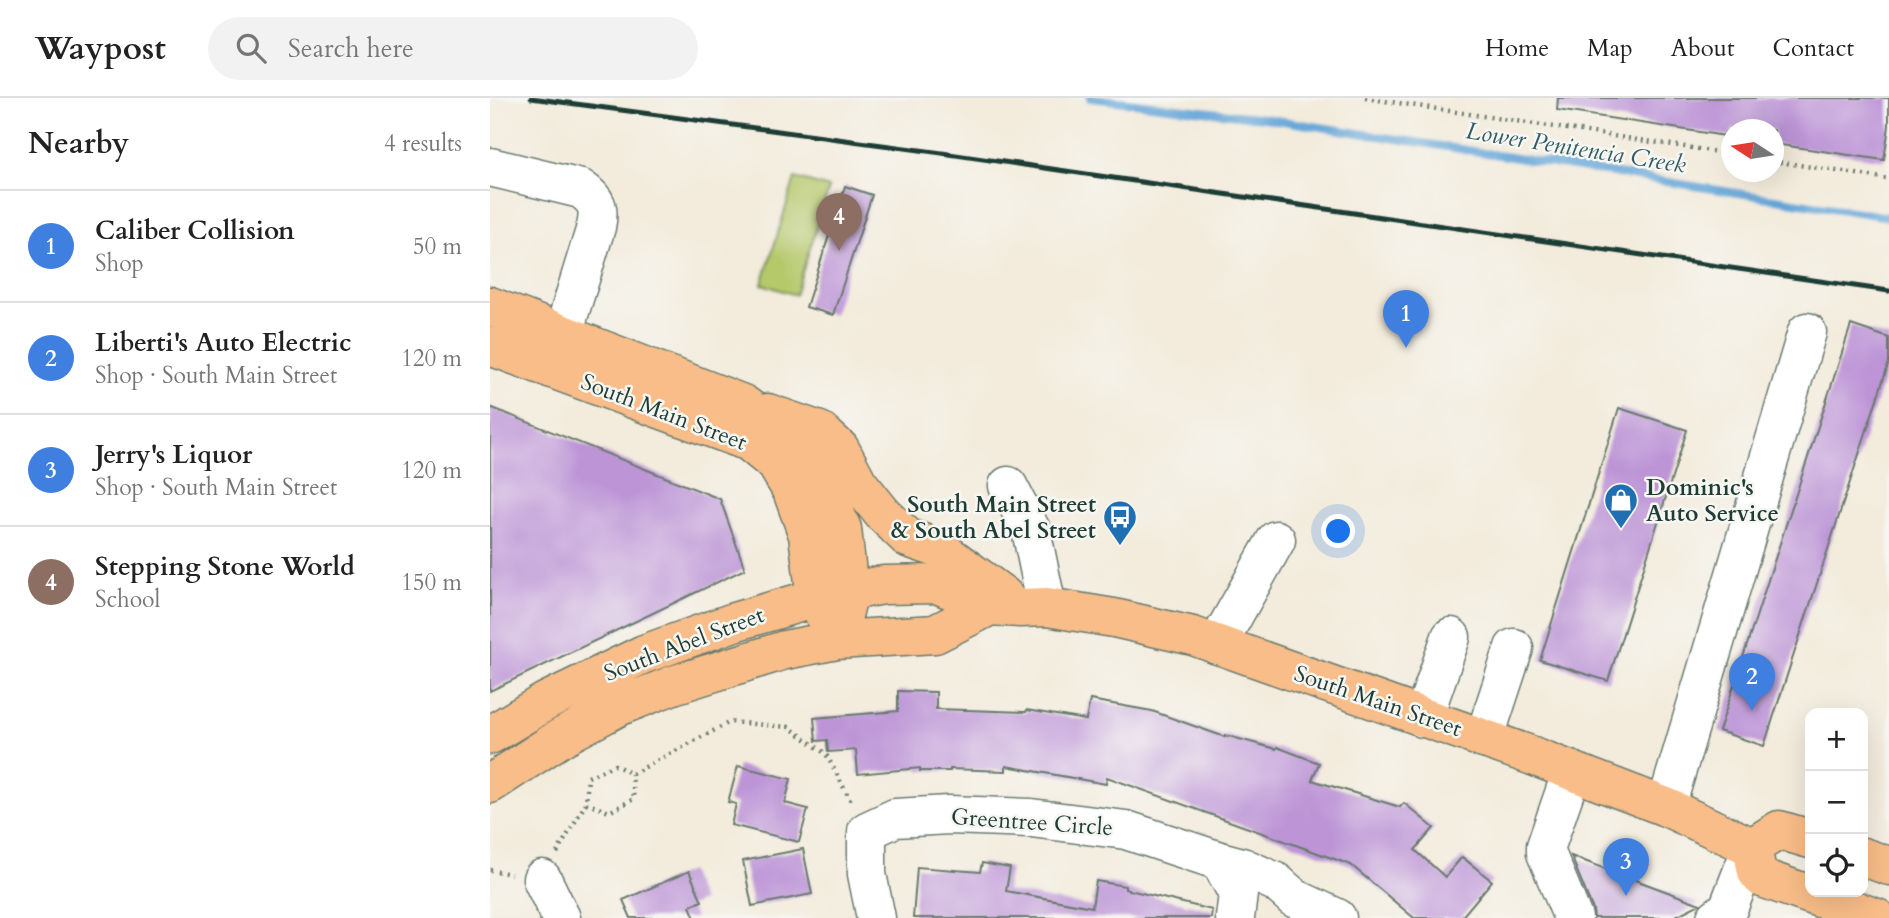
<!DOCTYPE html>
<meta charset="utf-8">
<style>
:root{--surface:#fff;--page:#f2f2f2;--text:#222;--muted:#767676;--line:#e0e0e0;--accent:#2563eb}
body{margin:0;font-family:Cardo,serif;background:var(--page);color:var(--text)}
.controls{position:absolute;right:21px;bottom:21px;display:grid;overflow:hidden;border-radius:14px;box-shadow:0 7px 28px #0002}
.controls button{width:63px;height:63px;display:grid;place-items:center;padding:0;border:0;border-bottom:2px solid var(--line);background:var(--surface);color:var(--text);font:35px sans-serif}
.compass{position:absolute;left:1231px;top:21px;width:63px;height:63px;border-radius:50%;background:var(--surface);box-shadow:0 7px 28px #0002;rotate:282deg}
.you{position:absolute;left:849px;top:434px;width:24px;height:24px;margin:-18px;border:5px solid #fff;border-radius:50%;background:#1a73e8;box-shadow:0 0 0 10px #1a73e833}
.badge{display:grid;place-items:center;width:46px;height:46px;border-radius:50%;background:var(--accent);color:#fff;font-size:23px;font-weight:700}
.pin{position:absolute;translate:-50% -58px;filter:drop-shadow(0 2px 4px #0008)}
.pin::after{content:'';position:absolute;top:37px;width:24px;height:21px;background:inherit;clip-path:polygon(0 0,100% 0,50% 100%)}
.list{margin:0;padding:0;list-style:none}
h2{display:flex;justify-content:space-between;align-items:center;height:91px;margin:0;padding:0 28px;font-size:30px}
h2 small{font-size:23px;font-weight:400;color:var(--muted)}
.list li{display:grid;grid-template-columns:46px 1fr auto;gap:21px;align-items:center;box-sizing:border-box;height:112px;padding:0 28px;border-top:2px solid var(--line)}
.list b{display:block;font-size:26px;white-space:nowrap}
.list p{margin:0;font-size:23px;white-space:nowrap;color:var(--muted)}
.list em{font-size:23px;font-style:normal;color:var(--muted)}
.icon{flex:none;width:38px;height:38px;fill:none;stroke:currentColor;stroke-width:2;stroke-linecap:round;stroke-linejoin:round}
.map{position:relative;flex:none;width:1399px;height:820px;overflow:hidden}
header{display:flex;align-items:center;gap:42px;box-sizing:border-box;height:98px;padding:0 35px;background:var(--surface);border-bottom:2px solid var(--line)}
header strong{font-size:33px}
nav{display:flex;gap:38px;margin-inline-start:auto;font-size:24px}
.search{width:490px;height:63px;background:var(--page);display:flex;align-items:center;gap:18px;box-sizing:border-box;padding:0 24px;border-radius:38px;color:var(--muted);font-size:26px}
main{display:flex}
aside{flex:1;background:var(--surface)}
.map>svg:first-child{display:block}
.green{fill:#b5c86b;stroke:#6a8250;stroke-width:2}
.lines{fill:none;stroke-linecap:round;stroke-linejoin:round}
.stream{stroke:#63a5d7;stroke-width:8}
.building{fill:#bd95d7}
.minor-casing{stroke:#697a6e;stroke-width:41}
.major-casing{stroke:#697a6e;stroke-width:41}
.path{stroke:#697a6e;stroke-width:4.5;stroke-dasharray:2 5;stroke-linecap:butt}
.minor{stroke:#fff;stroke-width:38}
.major{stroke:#f8bd88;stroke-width:38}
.rail{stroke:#1f3d34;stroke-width:5}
.labels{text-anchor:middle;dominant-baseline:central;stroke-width:5;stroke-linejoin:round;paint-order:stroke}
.street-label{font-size:23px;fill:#1f3d34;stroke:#f6f6f2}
.poi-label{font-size:23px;font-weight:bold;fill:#1f3d34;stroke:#f6f6f2;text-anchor:start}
.water-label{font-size:24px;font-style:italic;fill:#335c65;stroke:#f6f6f2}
</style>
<header>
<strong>Waypost</strong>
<div class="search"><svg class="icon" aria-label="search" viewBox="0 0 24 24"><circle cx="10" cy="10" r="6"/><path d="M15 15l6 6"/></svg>Search here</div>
<nav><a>Home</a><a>Map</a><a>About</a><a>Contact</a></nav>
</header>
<main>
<aside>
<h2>Nearby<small>4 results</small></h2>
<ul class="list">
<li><span class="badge" style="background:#3f7fe0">1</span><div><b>Caliber Collision</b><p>Shop</p></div><em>50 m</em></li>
<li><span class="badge" style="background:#3f7fe0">2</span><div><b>Liberti's Auto Electric</b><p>Shop · South Main Street</p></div><em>120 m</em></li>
<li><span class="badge" style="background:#3f7fe0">3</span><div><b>Jerry's Liquor</b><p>Shop · South Main Street</p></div><em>120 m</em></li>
<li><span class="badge" style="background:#8d6e63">4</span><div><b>Stepping Stone World</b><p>School</p></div><em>150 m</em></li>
</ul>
</aside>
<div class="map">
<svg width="1399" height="820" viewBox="0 0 1399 820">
<rect width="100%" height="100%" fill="#f6f6f2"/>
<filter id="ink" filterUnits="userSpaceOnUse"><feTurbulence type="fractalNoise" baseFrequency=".0143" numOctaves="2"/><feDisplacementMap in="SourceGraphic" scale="14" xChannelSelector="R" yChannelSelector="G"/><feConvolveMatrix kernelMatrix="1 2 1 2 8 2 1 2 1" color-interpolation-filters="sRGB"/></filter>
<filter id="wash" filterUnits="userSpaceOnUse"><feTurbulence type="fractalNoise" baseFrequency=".00686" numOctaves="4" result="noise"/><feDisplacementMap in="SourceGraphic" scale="28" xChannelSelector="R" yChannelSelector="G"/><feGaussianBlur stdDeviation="1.57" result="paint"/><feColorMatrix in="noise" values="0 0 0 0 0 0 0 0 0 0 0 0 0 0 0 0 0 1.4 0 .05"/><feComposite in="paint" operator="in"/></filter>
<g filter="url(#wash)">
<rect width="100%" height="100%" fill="#f3ebdb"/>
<path class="green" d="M305,80l34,10 -34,107 -33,-11z"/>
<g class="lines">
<path class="stream" d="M600,0l174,20 625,99"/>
</g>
<g id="blocks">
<path class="building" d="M1068,0h331v28l-5,34 -110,-16v-14h-42v7l-175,-27z
M355,88l27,9 -39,120 -27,-8z
M1361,227l38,13v24l-125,384 -45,-15z
M0,309l230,92 25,70 -255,122z
M1129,310l68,22 -79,251 -68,-21z
M408,593l38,1v17l90,3 1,-2 59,10 4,-20 62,11 73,26v-2l51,14 1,-2 42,16 -7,17 88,27 4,-4 30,25 -19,22 30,27 17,-20 30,24 -31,37h-47l-63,-53 -244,-88 -1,7 -100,-18v5l-56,-2v2h-30v-3l-62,6 -2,-24 -28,2 -1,-12 -11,1 -2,-23 84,-7z
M248,668l53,13 -6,24 23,6 -9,33 -68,-17 5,-21 -8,-2z
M313,751l9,45 -60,12 -9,-45z
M1081,758l129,48 -28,14h-78l-1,-8z
M492,765l28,5 -4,23 86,16 4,-26 29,5v3l87,21 -1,8h-298l4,-51 63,5z
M199,773l13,30 -12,5 5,12h-64l-8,-18z"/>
</g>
</g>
<g filter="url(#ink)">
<use href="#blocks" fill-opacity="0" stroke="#697a6e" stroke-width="2"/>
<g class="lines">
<g class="minor-casing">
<path id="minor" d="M0,69l91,22c16,11 19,19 15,38l-33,107
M518,388l23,44 16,77
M727,547l59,-105
M933,620l28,-81
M994,641l30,-91
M1082,673l-26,75v7l27,65
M1176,709l141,-475
M730,763l22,6 34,15 18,16 43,20
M52,781l19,39
M386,820l-9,-44v-43l28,-13 54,-3 82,3 95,12 94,31 18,33 -3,24
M1226,820l12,-9 24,-62"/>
</g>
<g class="major-casing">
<path id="major" d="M0,208l253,98 49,36 24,29 26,60 7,62 -12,49
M0,248l259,96 27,22 16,27 16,44 8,63 10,21
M278,315l52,18 20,18 18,34 25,31 25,24 32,11 64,47
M0,637l55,-33 99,-48 90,-32 82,-24 33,-7 35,-6 53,-1 53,22 30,2 27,-1 67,11 79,18 340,120 133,51 86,40
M0,686l72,-47 58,-31 53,-21 112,-35 52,-10 98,-6 55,-28
M1262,749l5,25 5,6 115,40
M1262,749l27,-17 31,9
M1373,759l26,9"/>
</g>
<path class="path" d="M875,0l366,56
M1283,63l116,18
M96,705l23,9 25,-13 -2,-25
M67,755l29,-50 2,-26 27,-12 17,9 98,-52 59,5 37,27 26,49
M0,772l21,4"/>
<use href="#minor" class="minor"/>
<use href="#major" class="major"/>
<path class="rail" d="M41,0l411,55 947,138"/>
</g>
</g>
<defs>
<g id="shop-pin" transform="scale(1.75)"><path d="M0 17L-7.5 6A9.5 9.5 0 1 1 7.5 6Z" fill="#1f6fb2" stroke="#f6f6f2"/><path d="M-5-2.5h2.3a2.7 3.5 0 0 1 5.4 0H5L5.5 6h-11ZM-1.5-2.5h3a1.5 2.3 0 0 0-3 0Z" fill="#fff"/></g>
<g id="bus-pin" transform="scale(1.75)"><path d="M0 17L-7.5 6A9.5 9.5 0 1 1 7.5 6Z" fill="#1f6fb2" stroke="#f6f6f2"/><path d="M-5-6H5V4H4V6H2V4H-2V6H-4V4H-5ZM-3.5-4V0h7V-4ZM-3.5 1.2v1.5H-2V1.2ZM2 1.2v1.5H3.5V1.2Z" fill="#fff"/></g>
</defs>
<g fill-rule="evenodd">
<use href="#shop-pin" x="1131" y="402"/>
<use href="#bus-pin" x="630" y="419"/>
</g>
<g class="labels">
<g class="street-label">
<text transform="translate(174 314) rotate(21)">South Main Street</text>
<text transform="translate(194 546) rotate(-21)">South Abel Street</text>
<text transform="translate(888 603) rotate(19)">South Main Street</text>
<text transform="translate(542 724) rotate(4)">Greentree Circle</text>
</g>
<g class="poi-label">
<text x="1156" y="389">Dominic's<tspan x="1156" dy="26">Auto Service</tspan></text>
<text x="606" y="406" text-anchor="end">South Main Street<tspan x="606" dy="26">&amp; South Abel Street</tspan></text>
</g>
<g class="water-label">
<text transform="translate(1086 50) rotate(9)">Lower Penitencia Creek</text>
</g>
</g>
</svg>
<div class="controls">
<button>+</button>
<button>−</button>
<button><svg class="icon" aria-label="locate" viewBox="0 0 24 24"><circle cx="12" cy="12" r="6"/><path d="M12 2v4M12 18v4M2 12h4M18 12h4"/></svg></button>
</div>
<svg class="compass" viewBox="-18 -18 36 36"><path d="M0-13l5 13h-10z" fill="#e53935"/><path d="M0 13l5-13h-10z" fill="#767676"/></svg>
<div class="you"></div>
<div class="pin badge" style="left:916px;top:250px;background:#3f7fe0">1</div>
<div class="pin badge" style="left:1262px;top:613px;background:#3f7fe0">2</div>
<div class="pin badge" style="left:1136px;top:798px;background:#3f7fe0">3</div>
<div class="pin badge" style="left:349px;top:153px;background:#8d6e63">4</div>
</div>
</main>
